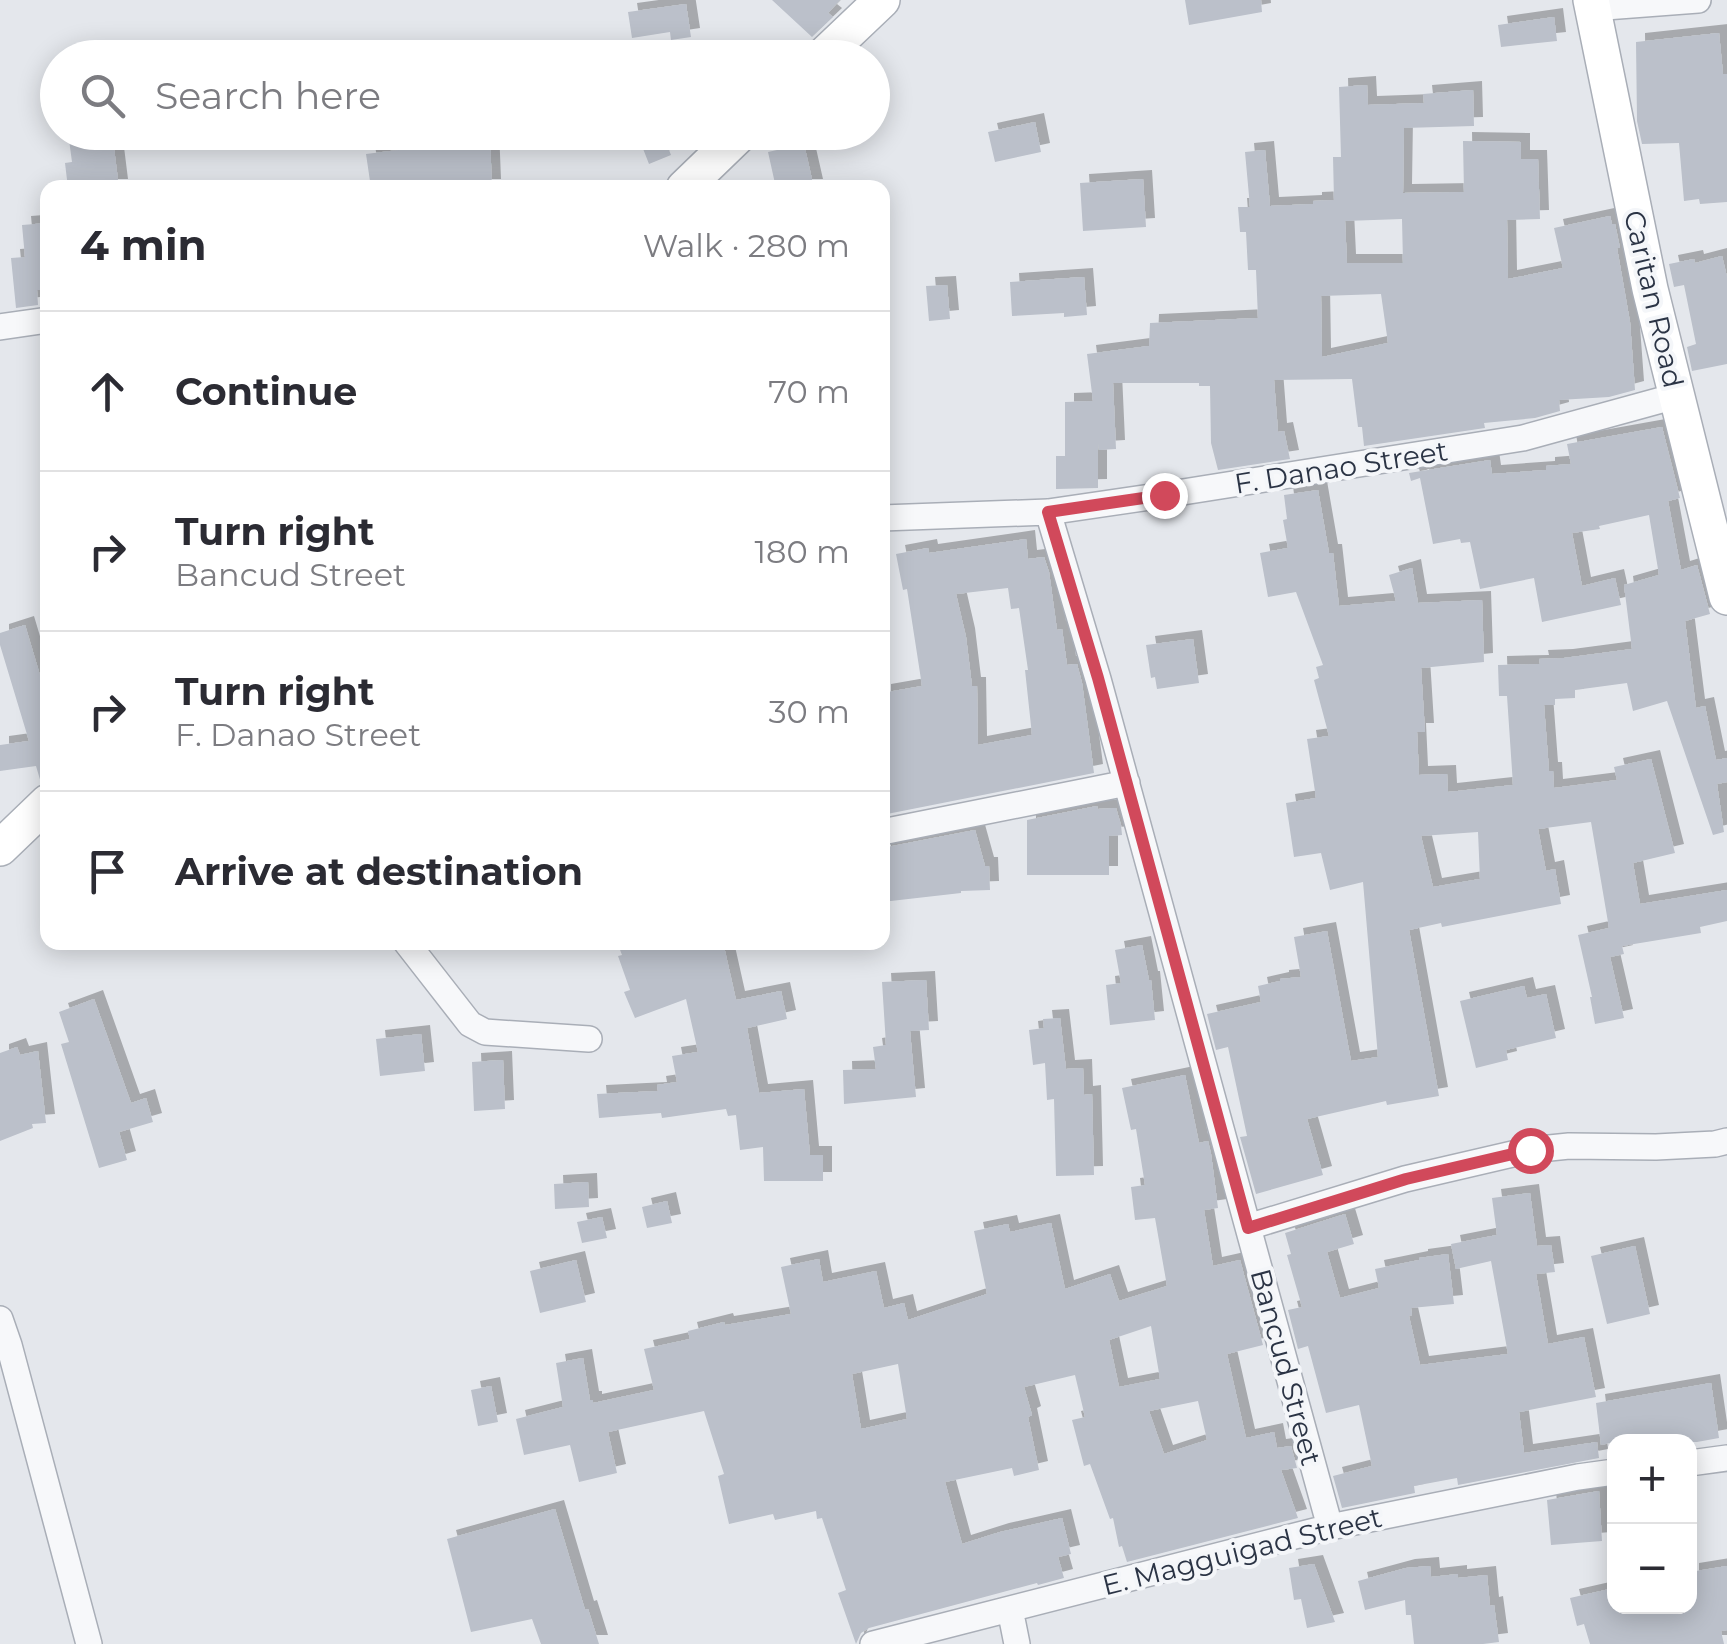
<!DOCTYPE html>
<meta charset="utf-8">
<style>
:root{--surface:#fff;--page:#f7f7f7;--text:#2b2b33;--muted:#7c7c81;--line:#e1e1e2}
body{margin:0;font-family:Montserrat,sans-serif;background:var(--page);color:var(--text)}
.controls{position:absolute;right:30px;bottom:30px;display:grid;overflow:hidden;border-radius:20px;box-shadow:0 5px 25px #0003}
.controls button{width:90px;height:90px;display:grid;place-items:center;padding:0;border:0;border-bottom:2px solid var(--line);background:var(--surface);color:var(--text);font:50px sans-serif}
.stop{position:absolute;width:30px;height:30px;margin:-22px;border:8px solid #d1495b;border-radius:50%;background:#fff}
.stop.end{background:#d1495b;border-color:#fff;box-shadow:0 2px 10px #0008}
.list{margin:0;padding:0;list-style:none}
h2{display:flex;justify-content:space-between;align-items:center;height:130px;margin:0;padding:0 40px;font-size:42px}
h2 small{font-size:32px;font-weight:400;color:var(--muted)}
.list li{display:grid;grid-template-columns:65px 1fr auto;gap:30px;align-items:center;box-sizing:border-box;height:160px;padding:0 40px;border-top:2px solid var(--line)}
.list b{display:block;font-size:38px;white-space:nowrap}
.list p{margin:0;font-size:32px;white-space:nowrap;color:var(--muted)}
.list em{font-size:32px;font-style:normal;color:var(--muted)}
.icon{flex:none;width:55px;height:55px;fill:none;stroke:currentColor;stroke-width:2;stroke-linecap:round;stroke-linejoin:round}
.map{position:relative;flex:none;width:1727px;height:1644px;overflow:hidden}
.search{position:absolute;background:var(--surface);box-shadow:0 5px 25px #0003;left:40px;top:40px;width:850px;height:110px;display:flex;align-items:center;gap:25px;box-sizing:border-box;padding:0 35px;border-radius:55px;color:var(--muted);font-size:38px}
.panel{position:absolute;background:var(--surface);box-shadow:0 5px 25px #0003;left:40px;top:180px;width:850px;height:770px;border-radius:20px}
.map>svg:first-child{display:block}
.building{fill:#bbc0ca;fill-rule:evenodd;filter:url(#shadow)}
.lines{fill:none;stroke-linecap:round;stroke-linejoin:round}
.minor-casing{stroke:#a9aeb7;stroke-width:28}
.secondary-casing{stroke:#a9aeb7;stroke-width:38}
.minor{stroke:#f7f8fa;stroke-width:25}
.secondary{stroke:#fff;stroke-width:35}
.route{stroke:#d1495b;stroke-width:12}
.labels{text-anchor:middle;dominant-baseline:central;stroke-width:8;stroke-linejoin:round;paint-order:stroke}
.street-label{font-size:28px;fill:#2b3445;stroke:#f4f6f9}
</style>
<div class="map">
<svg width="1727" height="1644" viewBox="0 0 1727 1644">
<defs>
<filter id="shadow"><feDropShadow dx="9" dy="-9" stdDeviation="0" flood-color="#0004"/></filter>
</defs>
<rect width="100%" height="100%" fill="#e4e7ec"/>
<path class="building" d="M772,0h68l-12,13 5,4 -21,20z
M1185,0h76l1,12 -73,13z
M686,4l5,33 -20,3 -1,-8 -38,6 -4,-26z
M1554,17l3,24 -56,6 -3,-22z
M1719,33l4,41h4v128l-27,2 -1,-5 -15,2 -5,-58 -37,1 -5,-23 -1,-79z
M1367,85l1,20 56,-2 -1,-9 50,-4 1,36 -70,2 -1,65 61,-1 -1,-51 58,1v17h17l2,60 -33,1 1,59 55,-11 -9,-40 56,-12 2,8h3l5,24h-3l13,74 5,68 -26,7 -50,3 1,11 -25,7 -51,5 1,5 -121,18 -2,-19h-4l-6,-48 -78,1 4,52 6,-1 6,28 -72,11 -7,-27 -1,-57h-11v-3h-86l3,66 -17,1 -1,-7v45l-42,1v-33h9v-54l28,-1 -6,-47 62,-8 1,-23 108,-5 -2,-48h-8l-2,-38h-6l-2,-25h12l-5,-55 20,-2 5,56 43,-2v-3l21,-1 -1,-43h8l-2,-70zM1402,219l1,44h-56l-2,-42zM1381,294l7,49 -66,14 -1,-61z
M1035,122l6,30 -46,10 -7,-30z
M68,132h44l7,56h-51l-3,-25 7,-1z
M662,132l9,23 -22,9 -9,-23z
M490,138l2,50h-121l-5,-34 65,-8v-7z
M804,144l10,44h-38l-8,-36z
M1143,179l3,48 -63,4 -3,-48z
M48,223v66l-11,1 1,15 -22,3 -5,-50 14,-1 -3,-32z
M1722,256l5,21v87l-35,7 -5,-24 9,-3 -12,-59 -10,2 -5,-23 25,-5 1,4z
M1084,277l3,38 -23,2v-4l-52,3 -2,-34z
M947,285l3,34 -21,2 -3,-35z
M1662,427l18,71 -12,3 13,69 16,-5 13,49 -25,7 11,87 9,-2 11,54 11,-2v24l-10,2 7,48 -11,3 -46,-134 -34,10 -6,-28 -52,7v8l-20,1v6h-11l5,66h4l1,17 63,-8 -3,-13 37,-8 24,94 -42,10 7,41 87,-14v31l-27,6 1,6 -79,13 2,8 -14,3 14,61 -29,6 -5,-27h2l-14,-62 31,-7 -18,-106 -53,7 8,42 9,-2 6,35 -119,23 -1,-4 -32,7 30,166 -52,9 -1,-4 -79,18 16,56 -67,19 -16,-57 7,-1 -19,-89 -12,3 -9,-36 54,-12 -3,-16 22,-5v-2l21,-2 -7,-40 33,-6 24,130 27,-4 -15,-175 -33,8 -9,-37 -27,4 -8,-54 30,-5 -9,-59 22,-3 -15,-56 5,-2 -3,-11 7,-2 -27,-73 -28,5 -8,-44 28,-5 -5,-28 4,-1 -3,-24 34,-5 11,63h4l6,53 57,-5 -7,-26 23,-7 6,35 64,-3 2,62 -63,6 4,64h-8l2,43 28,-1 1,18 65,-7 -6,-89h-8l-1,-31 42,-1 -1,-5 25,-1 68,-9 -8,-64 35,-10 -10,-60 -50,11 1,3 -28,4 10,53 33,-8 6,27 -79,17 -8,-44 -54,11 -10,-47 -9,1 -1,-4 -27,5 -13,-66 -9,3 -2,-8 81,-13 2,14 54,-4v-4l25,-2 -4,-20zM1478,832l2,47 -47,8 -12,-51z
M1026,539l2,20 16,-2 5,15 8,58 5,-1 5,36 10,-1 5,19 12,90 -212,42v-45h8l-8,-42v-35l40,-7 -15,-97 -4,1 -7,-36 32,-6 1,5zM1008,588l3,21 8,-1 9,62h-3l7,65 -54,10 -1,-59h-5l-6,-49 -10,-43z
M25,625l17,57 6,-2v101l-7,2 -5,-17 -36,5v-26l29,-4 -29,-96v-12z
M1193,639l6,44 -42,6 -2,-12 -4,1 -5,-33z
M1097,806l1,3 18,-1 5,17 1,10 -13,1v39h-82v-55z
M975,830l10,36h4l1,24 -29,1v2l-79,9v-54z
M617,942h106l13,58 45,-9 6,28 -40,9 12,65 45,-4 6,66h13v26h-59l-1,-34 -23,3 -4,-35 -8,1 -2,-7 -64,9 -1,-5 -62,5 -2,-24 61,-3 -1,-6 20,-3 -5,-26 26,-4 -12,-53 -51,19 -11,-26 6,-2 -12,-34 4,-1z
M1142,945l7,35h2l4,40 -45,5 -4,-40 15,-2 -6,-33z
M926,980l3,50 -19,1 6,66 -72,7 -1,-34 33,-1 -3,-22 13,-2 -4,-63z
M1524,986l3,12 19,-4 10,44 -50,12 2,10 -32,8 -16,-67z
M94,999l37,104 15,-5 7,24 -34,10 8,28 -28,8 -38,-124 8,-2 -10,-30z
M1060,1018l6,51 17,-1 1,27 8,-1 2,81 -38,1 -2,-77 -7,1 -2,-37 -12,2 -4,-35 15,-2 -1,-9z
M421,1034l4,37 -45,5 -4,-37z
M17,1047l3,8 18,-4 8,72 -14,1 1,4 -33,13v-88z
M503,1060l2,49 -31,2 -2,-49z
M1185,1075l14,68 9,-2 3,13 7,54 -14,2 9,56 27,-6 23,85 -36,9 19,84 28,-6 3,16 14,-2 6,22 -16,2 17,48 -171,44 -5,-16 -3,1 -6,-29 -3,1 -20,-55 -6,2 -12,-46 13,-3 -10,-42 -51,12 8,28 -4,2 11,53 -25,6 -2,-8 -67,14 17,62 38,-12 62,-14 9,36 -13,3 6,21 -26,7 -1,-2 -168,45 -8,5 -5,11 -18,-51 8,-3 -24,-72 -5,1 -1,-8 -41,9 -2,-6 -44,10 -11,-48 6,-2 -20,-63 -96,21 9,41 -38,9 -9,-37 -46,10 -8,-36 47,-12 -7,-44 27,-5 7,42h3v3l61,-13 -10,-41 46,-10 -2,-8 36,-9 1,3 66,-11 -10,-47 38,-8 4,23 53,-11 8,37 20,-5 4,17 79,-26 -13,-63 34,-7 2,8 41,-9 14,66 45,-15 9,27 48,-15 -12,-68 -20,2 -4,-33 14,-2 -9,-56 -5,1 -9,-42zM1151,1326l9,53 -41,8 -10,-47zM898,1364l9,55 -46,10 -9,-55zM1198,1401l9,39 -43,14 -15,-43z
M588,1182l1,25 -34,2 -1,-25z
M1530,1193l7,53 14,-1 4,27 -19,2 12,70 36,-7 12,60 -77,15 5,41 73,-11 2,16 -141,27 -1,-7 -43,8 1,7 -73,15 -9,-32 39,-10 -13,-61 -33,8 -18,-67 -10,3 -10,-39 14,-3 -15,-52 4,-1 -6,-21 60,-19 9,30 -27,8 13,46 39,-10 -4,-19 44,-9v-2l29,-4 6,50 -43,4 1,7 -3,1 11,49 88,-11 -17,-93 -35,8 -5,-25 46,-9 -5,-37z
M667,1201l5,22 -25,5 -5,-21z
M602,1217l5,21 -25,5 -5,-21z
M1635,1246l15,68 -43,10 -16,-68z
M576,1260l10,42 -46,11 -10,-42z
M1711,1383l8,55 -22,4h-83l-13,3 -5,-42z
M491,1386l7,36 -20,4 -7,-36z
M1599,1491l3,50 -51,4 -4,-45z
M555,1509l30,101 3,-1 11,35h-58l-9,-25 -61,13 -24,-93z
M1314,1564l21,58 -28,6 -6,-29 -7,1 -5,-32z
M1430,1566l1,11 27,-3v4l29,-3 3,31 4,-1 5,37 -16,2h-69l-3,-29h-5l-1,-15 -40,10 -7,-29 48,-13z
M1727,1566v64l-6,1 3,13h-134l-6,-20 -7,2 -7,-28 44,-10v18h76v-34z"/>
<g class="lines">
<g class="minor-casing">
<path id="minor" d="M1592,8l106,-8
M0,327l48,-7
M1048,512l50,167 232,848
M882,518l166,-6 116,-17 359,-57 153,-42
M882,832l245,-49
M406,942l64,82 15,8 104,7
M1248,1227l157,-48 125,-29 39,-4 87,1 59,-3 12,-3
M0,1319l9,26 80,299
M1690,1463l37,-5
M1010,1609l7,35
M873,1644l457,-117 248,-50 36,-5"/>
</g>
<g class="secondary-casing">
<path id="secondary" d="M1591,0l59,289 77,308
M821,58l61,-58
M684,188l58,-56
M0,848l48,-46"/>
</g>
<use href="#minor" class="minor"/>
<use href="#secondary" class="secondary"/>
</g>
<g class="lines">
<path class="route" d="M1164,495l-116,17 50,166 150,550 158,-49 124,-29"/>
</g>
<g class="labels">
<g class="street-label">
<text transform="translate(1654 299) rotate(77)">Caritan Road</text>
<text transform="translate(1341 467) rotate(-9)">F. Danao Street</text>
<text transform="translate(1286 1367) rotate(75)">Bancud Street</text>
<text transform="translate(1242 1551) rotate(-14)">E. Magguigad Street</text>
</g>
</g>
</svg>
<div class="controls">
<button>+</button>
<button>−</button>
</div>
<div class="stop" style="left:1530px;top:1150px"></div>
<div class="stop end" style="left:1164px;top:495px"></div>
<div class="search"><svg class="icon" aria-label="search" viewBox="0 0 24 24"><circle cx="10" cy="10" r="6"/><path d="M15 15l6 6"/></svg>Search here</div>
<section class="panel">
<h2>4 min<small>Walk · 280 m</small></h2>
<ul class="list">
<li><svg class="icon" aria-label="ahead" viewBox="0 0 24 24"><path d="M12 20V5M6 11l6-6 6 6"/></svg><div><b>Continue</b></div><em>70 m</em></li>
<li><svg class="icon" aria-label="right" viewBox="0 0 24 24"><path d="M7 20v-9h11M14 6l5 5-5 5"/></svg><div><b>Turn right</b><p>Bancud Street</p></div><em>180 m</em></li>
<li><svg class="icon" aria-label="right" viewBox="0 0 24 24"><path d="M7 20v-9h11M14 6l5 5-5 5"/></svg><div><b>Turn right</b><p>F. Danao Street</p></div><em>30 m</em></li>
<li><svg class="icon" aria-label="arrive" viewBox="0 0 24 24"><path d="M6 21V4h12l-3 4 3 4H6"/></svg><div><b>Arrive at destination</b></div></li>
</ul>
</section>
</div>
